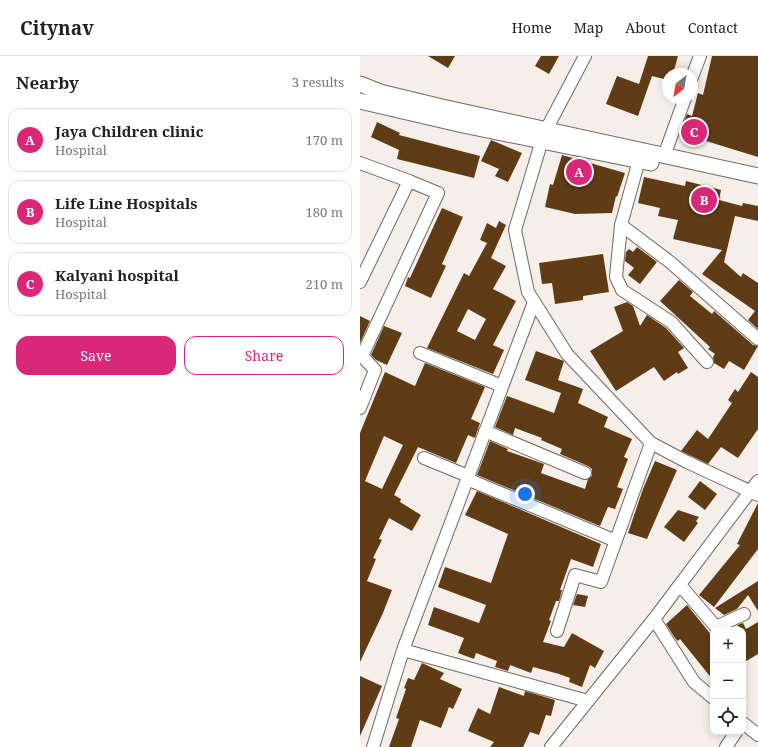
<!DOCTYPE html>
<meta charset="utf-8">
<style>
:root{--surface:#fff;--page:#f2f2f2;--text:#222;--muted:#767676;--line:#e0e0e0;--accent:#db2777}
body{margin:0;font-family:"Noto Serif",serif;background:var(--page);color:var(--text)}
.controls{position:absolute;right:12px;bottom:12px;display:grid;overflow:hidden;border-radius:8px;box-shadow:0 2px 10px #0003}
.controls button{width:36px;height:36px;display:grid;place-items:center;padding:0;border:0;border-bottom:1px solid var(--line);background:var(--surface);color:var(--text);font:20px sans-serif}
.compass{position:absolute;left:302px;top:12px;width:36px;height:36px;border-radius:50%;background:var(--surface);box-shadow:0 2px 10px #0003;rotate:211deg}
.you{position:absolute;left:165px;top:438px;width:14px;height:14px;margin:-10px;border:3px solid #fff;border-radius:50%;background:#1a73e8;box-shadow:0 0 0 6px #1a73e833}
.badge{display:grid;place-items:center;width:26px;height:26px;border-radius:50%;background:var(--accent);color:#fff;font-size:13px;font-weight:700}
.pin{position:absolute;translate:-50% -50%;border:2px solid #fff;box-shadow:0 1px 4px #0006}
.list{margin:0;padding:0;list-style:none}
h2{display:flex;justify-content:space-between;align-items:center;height:52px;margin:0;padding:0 16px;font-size:17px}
h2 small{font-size:13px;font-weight:400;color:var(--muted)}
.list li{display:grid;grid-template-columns:26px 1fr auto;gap:12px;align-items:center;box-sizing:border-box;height:64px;margin:0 8px 8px;padding:0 8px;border:1px solid var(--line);border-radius:12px}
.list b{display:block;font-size:15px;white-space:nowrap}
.list p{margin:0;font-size:13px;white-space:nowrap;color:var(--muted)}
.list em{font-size:13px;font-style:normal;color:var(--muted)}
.actions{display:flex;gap:8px;padding:12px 16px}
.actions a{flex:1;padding:9px 0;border:1px solid var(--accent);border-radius:12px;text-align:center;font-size:14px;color:var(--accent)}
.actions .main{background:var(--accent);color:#fff}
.icon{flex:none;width:22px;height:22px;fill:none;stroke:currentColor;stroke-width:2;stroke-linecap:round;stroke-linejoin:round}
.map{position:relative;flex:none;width:398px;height:691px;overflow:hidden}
header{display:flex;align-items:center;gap:24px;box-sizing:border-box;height:56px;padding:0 20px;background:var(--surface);border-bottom:1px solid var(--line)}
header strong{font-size:19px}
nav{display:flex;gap:22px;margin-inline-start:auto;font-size:14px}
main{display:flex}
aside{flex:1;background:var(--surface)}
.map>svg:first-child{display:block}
.building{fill:#5f3c16;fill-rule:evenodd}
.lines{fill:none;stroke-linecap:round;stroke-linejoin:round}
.minor-casing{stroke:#6f6963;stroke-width:14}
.tertiary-casing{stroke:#6f6963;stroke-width:17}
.minor{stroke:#fff;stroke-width:12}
.tertiary{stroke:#fff;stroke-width:15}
</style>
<header>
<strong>Citynav</strong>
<nav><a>Home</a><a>Map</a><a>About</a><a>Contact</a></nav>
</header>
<main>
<aside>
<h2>Nearby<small>3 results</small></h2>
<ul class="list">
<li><span class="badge">A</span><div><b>Jaya Children clinic</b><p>Hospital</p></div><em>170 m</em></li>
<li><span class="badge">B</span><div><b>Life Line Hospitals</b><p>Hospital</p></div><em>180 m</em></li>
<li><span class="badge">C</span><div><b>Kalyani hospital</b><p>Hospital</p></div><em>210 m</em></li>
</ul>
<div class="actions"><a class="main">Save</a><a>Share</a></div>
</aside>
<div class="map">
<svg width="398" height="691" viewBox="0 0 398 691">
<rect width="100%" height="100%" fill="#f6efe9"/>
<path class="building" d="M68,0h27l-7,12z
M181,0h18l-10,18 -14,-8z
M288,0h30l-5,18h-5v6l-16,-4 -14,40 -32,-12 11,-28 22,8z
M352,0h46v101l-78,-24 7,-19 5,2 6,-23 5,2z
M17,66l23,11 -1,2 81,21 -6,22 -77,-19 2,-9 -28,-13z
M131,84l31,13 -14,29 -13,-6 4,-7 -18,-8z
M202,99l63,18 -8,24 -1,-1 -4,17 -37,1 -30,-7 5,-23 3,1z
M284,121l41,9 1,-5 35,9 -2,10 23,6 1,-3 15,3v15l-23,-5 -11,46 17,15 2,-4 15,10v46l-10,-9 7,-9 -53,-37 20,-24 -49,-11 5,-19 -20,-4 2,-8 -22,-5z
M82,152l21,9 -21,47 4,2 -15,32 -26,-12 3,-9 2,1z
M139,165l7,4 -15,33 15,8 -13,23 23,12 -23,44 11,5 -11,24 -66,-26 37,-75 5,3 18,-33 -7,-3 7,-17 9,5zM108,253l18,10 -11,21 -18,-9z
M277,191l20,15 -17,22 -12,-9 6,-7 -9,-7 1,-9 3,-3 4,3z
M243,198l6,38 -26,4v4l-28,4 -3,-21 -10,1 -3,-21z
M319,224l14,12 -3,4 22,18 2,-3 39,34 5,1 -14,24 -15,-9 -5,8 -10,-6 -1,-6 2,-3 -7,-5 2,-2 -50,-46z
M267,246l6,4 7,20 7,-11 19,13 18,20 -6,4 10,16 -10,6 -1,-2 -13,9 -10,-14 -38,24 -26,-40 33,-20 -9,-24z
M0,260l10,5 -10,22z
M24,270l18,7 -15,32 -11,-5 -5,-5z
M176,295l28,10 -6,19 25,9 -5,14 30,14 -4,10 28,12 -8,18 4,2 -11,28 6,2 -8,20 -7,-2 -8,19 -123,-51 13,-34 18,8 -1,2 37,13 -3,9 44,16 3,-10 4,-3v-7l-4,-3 -28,-12 2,-5 -21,-9 1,-2 -27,-10 -2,7 -18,-8 12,-31 47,17 7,-20 -36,-13z
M65,307l60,24 -14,32 9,4 -5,15 -7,-3 -12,28 -38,-16 -24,48 7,4 -1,3 21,13 -9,16 -23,-13 -10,21 3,1 -9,18 3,1 -9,22 25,9 -9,23 -23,49v-229l25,-61 30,14zM24,380l19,9 -21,44 -17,-8z
M391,316l7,5v52l-20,29 -17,-11 -13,17 -27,-13 16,-21 11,9 24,-36 -4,-3 7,-11 3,3z
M295,405l22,9 -30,69 -19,-6 15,-44z
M340,425l17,13 -12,16 -17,-13z
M117,435l124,53 -8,23 -22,-8 -11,31h2l-3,11h-3l-7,19 2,1 -8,21 21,5 8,-14 32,18 -9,17 -5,-3 -8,22 -13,-5 1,-4 -11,-4 -26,-7 -2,6 -21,-8 -2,6 -13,-4 2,-6 -21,-8 -2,6 -16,-6 6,-15 -36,-13 6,-18 45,16 7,-18 -48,-18 7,-20 46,16 17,-49 -43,-19z
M398,447v46l-44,58 -15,-12 41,-50 -3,-1z
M318,454l21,7 -3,4 2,2 -14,19 -20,-15z
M398,525v30l-10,-16 -11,14 -13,6 -9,-7z
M217,538l11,2 -3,11 -12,-2z
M327,549l26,32v43l-33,-41 -2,2 -3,-3 -9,-14z
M398,566v32l-15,9 1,-32 -7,-6 6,-2 3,6z
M62,607l22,10 -4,6 22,10 -9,20 -4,-2 -8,21 -21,-8 -9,27h-22l10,-28 -3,-1 10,-29 -2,-1 4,-10 6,2z
M0,620l22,10 -22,50z
M139,631l25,9 1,-5 30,9 -4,16 -5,-1 -7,20 -9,-3 -7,15h-33l4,-5 -26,-11 10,-23 12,6z"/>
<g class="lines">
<g class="minor-casing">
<path id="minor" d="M332,21l8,-21
M186,74l39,-74
M182,84l-27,90 13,62 39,62 84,89 36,19 71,33
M281,97l-20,72 49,37 88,77
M304,100l21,-58
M0,107l49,18 -49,101
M261,169l-5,52 6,13 49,32 36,40
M60,297l82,33
M0,352l15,-38 -13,-14 76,-163 -29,-12
M125,375l100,42
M64,402l44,18
M107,423l149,62
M320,529l36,42 28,-13
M294,563l40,63 19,16
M197,575l18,-56 26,7 50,-139
M43,594l185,51
M383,667l15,12
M13,691l30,-97 131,-348
M191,691l103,-128 104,-138
M366,691l10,-15"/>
</g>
<g class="tertiary-casing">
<path id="tertiary" d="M0,28l20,8 62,15 316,69
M0,45l103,24 188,38"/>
</g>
<use href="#minor" class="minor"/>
<use href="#tertiary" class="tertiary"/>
</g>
</svg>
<div class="controls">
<button>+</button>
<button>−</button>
<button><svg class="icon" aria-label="locate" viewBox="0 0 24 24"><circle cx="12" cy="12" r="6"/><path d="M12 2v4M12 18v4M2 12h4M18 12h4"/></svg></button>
</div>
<svg class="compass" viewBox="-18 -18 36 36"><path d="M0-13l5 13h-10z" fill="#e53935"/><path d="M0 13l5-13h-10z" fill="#767676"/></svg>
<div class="you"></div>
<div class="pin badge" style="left:219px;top:116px">A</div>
<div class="pin badge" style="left:344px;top:144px">B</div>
<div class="pin badge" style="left:334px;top:76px">C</div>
</div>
</main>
